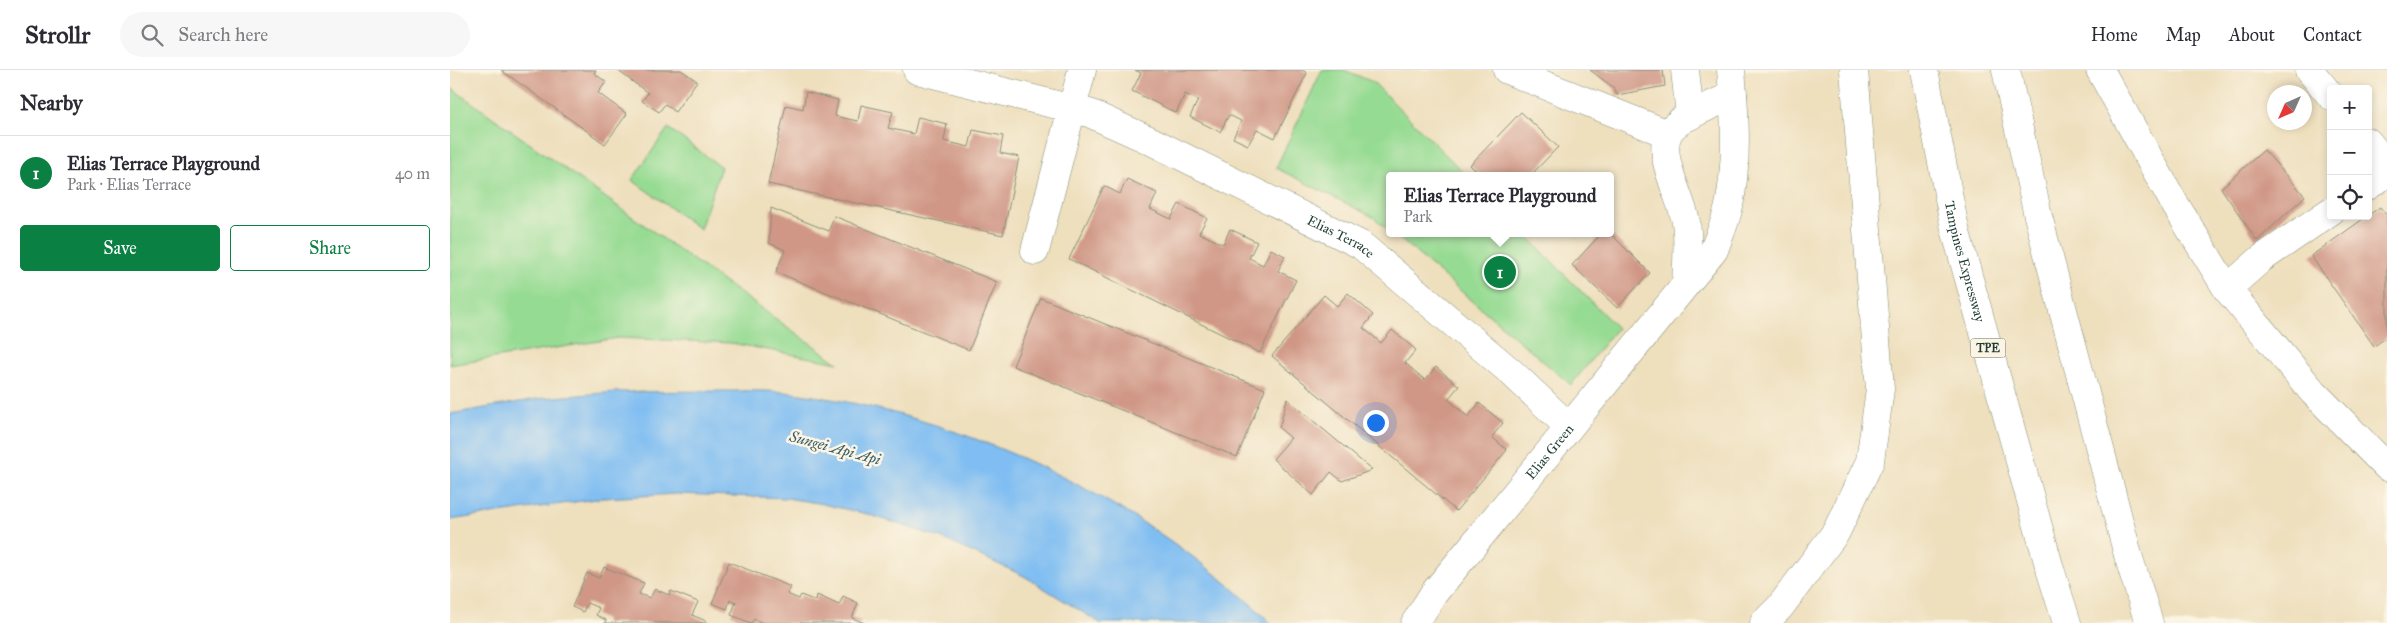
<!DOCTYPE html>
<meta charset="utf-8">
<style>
:root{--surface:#fff;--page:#f7f7f7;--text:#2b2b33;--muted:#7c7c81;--line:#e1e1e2;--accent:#0b8043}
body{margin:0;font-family:"IM FELL Great Primer",serif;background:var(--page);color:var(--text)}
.controls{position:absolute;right:15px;top:15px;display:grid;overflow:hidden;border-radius:5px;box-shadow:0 2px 8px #0003}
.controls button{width:45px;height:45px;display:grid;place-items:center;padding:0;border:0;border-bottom:1px solid var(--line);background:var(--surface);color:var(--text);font:25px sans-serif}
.compass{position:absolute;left:1817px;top:15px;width:45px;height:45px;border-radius:50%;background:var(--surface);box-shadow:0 2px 8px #0003;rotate:225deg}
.you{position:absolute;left:925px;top:352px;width:18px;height:18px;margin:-12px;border:4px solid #fff;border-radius:50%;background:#1a73e8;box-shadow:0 0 0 8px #1a73e833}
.badge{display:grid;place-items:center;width:32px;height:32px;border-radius:50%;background:var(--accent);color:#fff;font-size:16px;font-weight:700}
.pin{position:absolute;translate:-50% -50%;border:2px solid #fff;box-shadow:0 1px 5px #0006}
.popup{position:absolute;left:936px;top:102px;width:228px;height:65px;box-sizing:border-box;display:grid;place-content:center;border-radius:5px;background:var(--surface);filter:drop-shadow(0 1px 4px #0005);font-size:16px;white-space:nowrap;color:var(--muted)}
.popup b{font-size:19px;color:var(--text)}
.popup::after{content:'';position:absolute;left:50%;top:100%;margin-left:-10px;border:10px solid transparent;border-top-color:var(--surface)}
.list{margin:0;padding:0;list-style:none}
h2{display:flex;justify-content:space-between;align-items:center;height:65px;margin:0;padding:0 20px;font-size:21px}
h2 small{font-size:16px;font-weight:400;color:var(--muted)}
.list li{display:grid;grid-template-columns:32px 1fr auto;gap:15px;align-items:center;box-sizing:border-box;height:75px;padding:0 20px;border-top:1px solid var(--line)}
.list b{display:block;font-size:19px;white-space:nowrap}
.list p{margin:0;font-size:16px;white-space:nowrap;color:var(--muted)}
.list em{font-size:16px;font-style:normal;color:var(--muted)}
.actions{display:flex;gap:10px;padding:15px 20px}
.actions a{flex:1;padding:11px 0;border:1px solid var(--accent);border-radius:5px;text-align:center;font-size:18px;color:var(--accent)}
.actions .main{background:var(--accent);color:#fff}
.icon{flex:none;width:28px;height:28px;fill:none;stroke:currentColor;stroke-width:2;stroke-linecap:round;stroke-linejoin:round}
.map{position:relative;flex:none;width:1937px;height:553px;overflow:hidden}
header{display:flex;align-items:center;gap:30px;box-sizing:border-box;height:70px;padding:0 25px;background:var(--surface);border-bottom:1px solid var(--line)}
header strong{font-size:24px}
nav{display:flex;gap:28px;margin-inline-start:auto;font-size:18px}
.search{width:350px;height:45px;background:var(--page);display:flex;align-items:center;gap:12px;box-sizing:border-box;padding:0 18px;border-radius:28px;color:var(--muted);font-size:19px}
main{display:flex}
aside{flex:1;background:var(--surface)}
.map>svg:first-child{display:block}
.green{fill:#96db93;stroke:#5a8c64}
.water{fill:#7fbdf2;stroke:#4f7d93}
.building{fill:#d09786}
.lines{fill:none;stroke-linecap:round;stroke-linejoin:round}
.minor-casing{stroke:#868e78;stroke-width:29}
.highway-casing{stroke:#868e78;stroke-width:29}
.minor{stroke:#fff;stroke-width:28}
.highway{stroke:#fff;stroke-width:28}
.labels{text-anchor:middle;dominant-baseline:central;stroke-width:5;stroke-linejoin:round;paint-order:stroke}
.shield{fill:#fcf5e5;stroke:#617469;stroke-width:1}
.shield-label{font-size:12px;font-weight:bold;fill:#1f3d34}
.street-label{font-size:14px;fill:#1f3d34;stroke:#fcf5e5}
.water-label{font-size:15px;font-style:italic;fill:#375d64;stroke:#fcf5e5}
</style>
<header>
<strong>Strollr</strong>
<div class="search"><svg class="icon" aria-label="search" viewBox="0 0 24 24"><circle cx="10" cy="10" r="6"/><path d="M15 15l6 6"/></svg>Search here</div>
<nav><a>Home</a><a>Map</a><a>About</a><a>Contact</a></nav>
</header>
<main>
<aside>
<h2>Nearby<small></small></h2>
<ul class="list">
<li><span class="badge">1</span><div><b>Elias Terrace Playground</b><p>Park · Elias Terrace</p></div><em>40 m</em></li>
</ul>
<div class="actions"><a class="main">Save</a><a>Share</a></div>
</aside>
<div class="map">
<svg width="1937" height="553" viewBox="0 0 1937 553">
<rect width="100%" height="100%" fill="#fcf5e5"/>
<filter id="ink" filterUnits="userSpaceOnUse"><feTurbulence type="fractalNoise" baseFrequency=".02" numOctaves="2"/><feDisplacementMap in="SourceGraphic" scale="10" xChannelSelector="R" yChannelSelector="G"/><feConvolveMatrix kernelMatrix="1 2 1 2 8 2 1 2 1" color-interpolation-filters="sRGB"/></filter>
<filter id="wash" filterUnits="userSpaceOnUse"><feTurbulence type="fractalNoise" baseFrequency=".0096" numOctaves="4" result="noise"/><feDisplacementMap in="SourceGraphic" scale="20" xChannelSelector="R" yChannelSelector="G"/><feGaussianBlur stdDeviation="1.12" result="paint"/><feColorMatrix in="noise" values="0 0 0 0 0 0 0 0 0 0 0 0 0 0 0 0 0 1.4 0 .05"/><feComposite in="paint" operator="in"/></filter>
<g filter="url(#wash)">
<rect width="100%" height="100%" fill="#eedfbd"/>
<path class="green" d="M872,0h22l29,12 94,94h-77v55l-17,-14 -97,-49z
M0,17l388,276 -107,-20 -113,-5 -168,27z
M218,58l53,39 -21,62 -68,-49z
M943,163h131l93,95 -46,57z"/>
<path class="water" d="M270,321c21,0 43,-1 64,1 176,20 360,108 487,231h-171l-76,-47 -83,-38 -74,-24 -49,-11 -32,-5 -109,-4 -74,4 -153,22v-106l93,-16 72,-6z"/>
<g id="blocks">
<path class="building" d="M51,0h95l-2,3 12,9 -8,11 29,21 -22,30z
M167,0h64l16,11 -22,31 -10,-8 -6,8 -17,-11 6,-8z
M685,0h167l5,3 -32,65 -18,-9 -9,16 -15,-7 8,-17 -12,-6 -9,17 -30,-15 8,-17 -13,-6 -9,19 -44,-22 9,-18z
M1140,0h73l2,16 -48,9 -3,-7z
M356,22l32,8 -3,16 13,3 10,2 3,-16 32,7 -5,16 26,6 4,-17 29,7 -3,17 25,6 4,-17 30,6 -3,17 19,4 -16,78 -235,-51 18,-79 17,4z
M1071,42l37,35 -28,29h-49l-11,-11z
M1814,80l41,46 -48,45 -36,-53z
M677,109l30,14 -7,16 21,10 8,-15 28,14 -8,15 24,11 7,-15 27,13 -8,16 14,7 8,-16 14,7 -7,15 18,9 -36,73 -191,-94 35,-73 16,8z
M1930,137l7,9v121l-13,9 -63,-90z
M321,138l58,23 5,-15 163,66 -28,68 -193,-78 9,-22 -16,-7z
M1152,163h8l40,40 -33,35 -45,-43z
M898,223l25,22 -10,13 10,8 8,7 11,-13 24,20 -11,13 20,17 11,-13 23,19 -11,13 12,11 8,7 11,-14 24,20 -11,14 15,13 -51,61 -184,-155 52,-61 13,11z
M591,228l224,91 -28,68 -224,-91z
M837,329l42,35 43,36 -30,11 -11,-9 -18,23 -40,-36 18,-21 -12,-10z
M279,492l62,25 -4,7 12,5 2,-4 15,6 1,-6 22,10 4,-9 15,7 -6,15 13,5h-102l-9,-4 -3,4 -20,-8 5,-13 -6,-2 -3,9 -15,-6z
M154,497l40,16 -5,11 11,4 5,-9 14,6 2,-4 27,11 -6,13 14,6 -1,2h-100l1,-3 -10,-5 3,-7 -12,-5 -4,9 -11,-5 15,-34 12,5z"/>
</g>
</g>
<g filter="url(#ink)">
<use href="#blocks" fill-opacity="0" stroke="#868e78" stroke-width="1"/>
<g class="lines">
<g class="minor-casing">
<g id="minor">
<path id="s1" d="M467,0l172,43 60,27 212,105 150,127 58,55"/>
<path d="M1057,0l161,64"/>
<path d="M1235,0l5,46"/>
<path d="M1859,0l22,26"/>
<path d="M1918,72l19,23"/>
<path d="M1918,116l19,-13"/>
<path d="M585,181l47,-181"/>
<path d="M1236,213c1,-20 3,-40 0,-61 -4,-23 -29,-66 -18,-88 7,-16 50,-31 65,-39"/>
<path d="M1777,219l34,-30 70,-48"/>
<path id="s2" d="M965,553l19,-30 280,-343c5,-14 12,-29 15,-44 9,-44 6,-92 2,-136"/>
</g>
</g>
<g class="highway-casing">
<g id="highway">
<path id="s3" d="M1474,0l31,159 95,340 17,54"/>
<path d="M1556,0l32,146 90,339 21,68"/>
<path d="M1650,0l73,131 54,88 86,103 74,75"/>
<path d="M1314,553l16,-16 56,-75 34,-71 10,-72 -26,-319"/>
</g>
</g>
<use href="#minor" class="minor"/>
<use href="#highway" class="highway"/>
</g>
</g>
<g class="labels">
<rect class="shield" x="1520.5" y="268.5" width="35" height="19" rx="4"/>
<g class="shield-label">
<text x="1538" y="278">TPE</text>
</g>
<g class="street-label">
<text stroke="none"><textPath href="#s1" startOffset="458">Elias Terrace</textPath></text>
<text stroke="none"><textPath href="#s3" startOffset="196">Tampines Expressway</textPath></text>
<text stroke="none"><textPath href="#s2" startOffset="218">Elias Green</textPath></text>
</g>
<g class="water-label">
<text transform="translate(385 378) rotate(15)">Sungei Api Api</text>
</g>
</g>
</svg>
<div class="controls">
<button>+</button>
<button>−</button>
<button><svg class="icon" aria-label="locate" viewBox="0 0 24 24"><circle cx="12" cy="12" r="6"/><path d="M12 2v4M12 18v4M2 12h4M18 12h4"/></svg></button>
</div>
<svg class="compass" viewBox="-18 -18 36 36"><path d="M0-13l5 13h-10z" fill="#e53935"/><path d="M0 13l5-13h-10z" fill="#7c7c81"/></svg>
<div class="you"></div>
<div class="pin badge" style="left:1050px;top:202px">1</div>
<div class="popup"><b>Elias Terrace Playground</b>Park</div>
</div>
</main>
